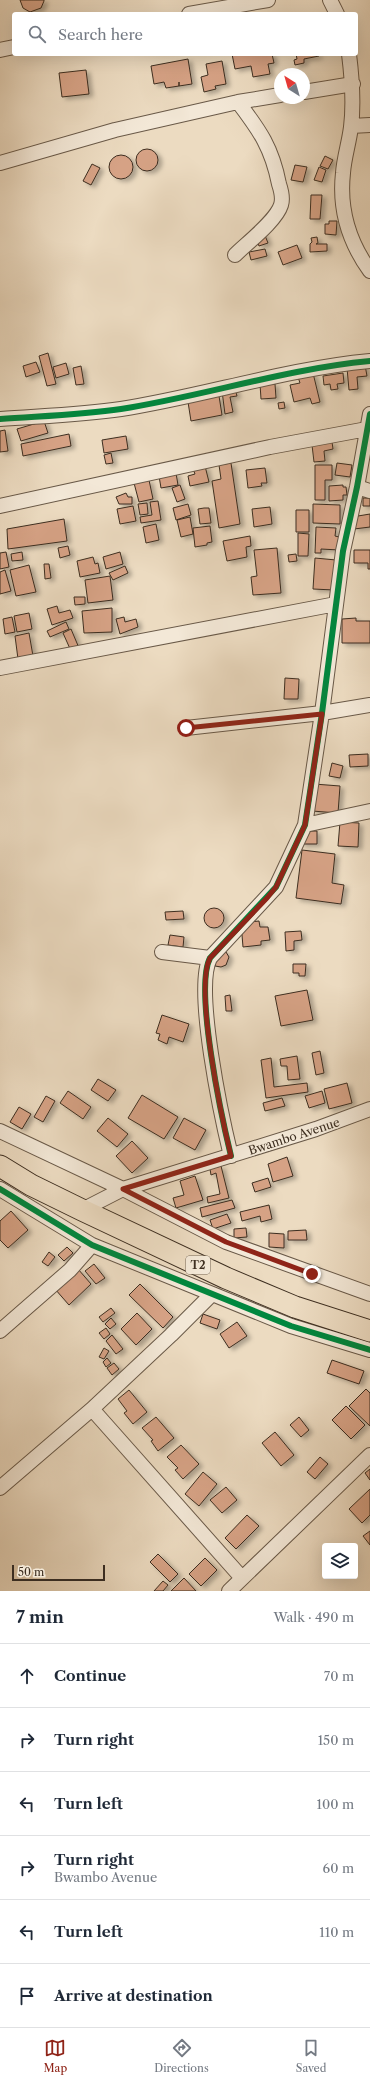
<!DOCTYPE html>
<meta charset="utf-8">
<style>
:root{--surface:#fff;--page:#f6f6f7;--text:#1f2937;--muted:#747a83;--line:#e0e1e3;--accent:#8f2418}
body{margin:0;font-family:"Libre Caslon Text",serif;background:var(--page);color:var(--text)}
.controls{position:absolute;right:12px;bottom:12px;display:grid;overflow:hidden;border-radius:4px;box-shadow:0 4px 16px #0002}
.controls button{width:36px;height:36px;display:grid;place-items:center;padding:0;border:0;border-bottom:1px solid var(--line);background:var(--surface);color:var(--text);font:20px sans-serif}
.compass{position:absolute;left:274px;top:68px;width:36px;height:36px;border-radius:50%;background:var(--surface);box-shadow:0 4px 16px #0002;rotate:323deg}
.scale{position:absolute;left:12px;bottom:10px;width:93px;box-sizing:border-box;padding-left:4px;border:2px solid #3d2e20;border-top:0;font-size:11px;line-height:14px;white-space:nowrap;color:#3d2e20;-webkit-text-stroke:3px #f3e8d7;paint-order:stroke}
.stop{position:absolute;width:12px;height:12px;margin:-9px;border:3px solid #8f2418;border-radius:50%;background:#fff}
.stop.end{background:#8f2418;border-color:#fff;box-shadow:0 1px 4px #0008}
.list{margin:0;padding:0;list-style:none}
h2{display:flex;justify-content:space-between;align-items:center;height:52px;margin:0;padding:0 16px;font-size:17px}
h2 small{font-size:13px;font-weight:400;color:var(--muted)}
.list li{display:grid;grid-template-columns:26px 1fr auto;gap:12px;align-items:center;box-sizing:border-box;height:64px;padding:0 16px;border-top:1px solid var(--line)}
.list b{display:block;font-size:15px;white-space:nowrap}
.list p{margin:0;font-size:13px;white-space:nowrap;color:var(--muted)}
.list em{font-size:13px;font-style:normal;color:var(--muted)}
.icon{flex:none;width:22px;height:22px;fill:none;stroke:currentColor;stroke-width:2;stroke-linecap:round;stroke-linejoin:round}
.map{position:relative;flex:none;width:370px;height:1591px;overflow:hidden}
.search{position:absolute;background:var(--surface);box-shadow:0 4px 16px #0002;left:12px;right:12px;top:12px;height:44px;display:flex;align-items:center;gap:10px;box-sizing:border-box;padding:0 14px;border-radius:4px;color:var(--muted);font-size:15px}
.sheet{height:436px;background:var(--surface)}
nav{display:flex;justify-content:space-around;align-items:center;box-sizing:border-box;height:56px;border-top:1px solid var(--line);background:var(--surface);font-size:11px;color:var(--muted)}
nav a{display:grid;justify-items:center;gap:2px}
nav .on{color:var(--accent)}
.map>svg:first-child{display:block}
.building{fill:#d6a285;stroke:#3d2e20;filter:url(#shadow)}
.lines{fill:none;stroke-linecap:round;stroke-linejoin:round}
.minor-casing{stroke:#695948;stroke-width:16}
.highway-casing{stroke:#3d2e20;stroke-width:23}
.minor{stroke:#f3e8d7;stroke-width:14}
.highway{stroke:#ecdbc1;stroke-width:21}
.cycleway-casing{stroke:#f3e8d7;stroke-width:8}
.cycleway{stroke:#00873e;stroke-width:6}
.route{stroke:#8f2418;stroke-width:5}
.labels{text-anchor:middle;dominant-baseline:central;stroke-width:3;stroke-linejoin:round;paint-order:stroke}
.shield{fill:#f3e8d7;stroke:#746657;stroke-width:1}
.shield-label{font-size:11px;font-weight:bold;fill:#3d2e20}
.street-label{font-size:12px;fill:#3d2e20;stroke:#f3e8d7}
</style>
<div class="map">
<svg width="370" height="1591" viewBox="0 0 370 1591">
<defs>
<filter id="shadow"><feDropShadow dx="4" dy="2.5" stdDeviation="2" flood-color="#0004"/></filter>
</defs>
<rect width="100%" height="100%" fill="#ecdbc1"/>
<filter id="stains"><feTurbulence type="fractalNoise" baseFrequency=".005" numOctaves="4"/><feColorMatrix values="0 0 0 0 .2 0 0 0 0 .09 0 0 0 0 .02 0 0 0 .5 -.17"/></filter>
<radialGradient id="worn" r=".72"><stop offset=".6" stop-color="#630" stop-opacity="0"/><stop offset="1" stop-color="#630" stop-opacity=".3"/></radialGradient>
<path class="building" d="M20,0h24v1l-3,7 -11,4 -7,-4z
M232,54h40l2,9 -6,1 2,10 -17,3 -2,-11 -16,3z
M296,54h22l1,2 -15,3v4l-9,2 -1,-5 3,-1z
M188,59l4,25 -13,2v-4v4l-13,2 -2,-6 -10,2 -3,-18z
M222,61l4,23 -11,2 1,3 -12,3 -3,-15 7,-2 -2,-11z
M86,70l3,24 -27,3 -3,-24z
M136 160a11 11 0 1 1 22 0a11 11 0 1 1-22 0Z
M109 167a12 12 0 1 1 24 0a12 12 0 1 1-24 0Z
M325,156l8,4 -5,9 -8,-3z
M92,164l8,4 -9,17 -8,-4z
M295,165l12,2 -4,15 -12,-2z
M319,167l7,3 -4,12 -8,-2z
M311,195h11l-2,24h-10z
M329,221h8l-1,14 -11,-1v-10h4z
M264,233l4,10 -9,3 -4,-10z
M317,237l1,6 -2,1h11v7l-17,1v-8l2,-2 -1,-4z
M297,245l5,13 -19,7 -5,-13z
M265,249l2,7 -16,4 -2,-8z
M48,353l8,31 -9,2 -8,-30z
M36,362l4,10 -14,5 -3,-11z
M66,363l3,11 -13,4 -3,-11z
M365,365l2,11 -10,1 1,12 -9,1 -2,-22z
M81,366l3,18 -8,1 -3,-17z
M313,373l7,29 -8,2 -2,-6 -16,4 -4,-17 10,-2 -2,-6z
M343,373l1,10 -7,1 1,5 -7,1 -1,-6 -6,1 -1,-9z
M260,384h15l1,14 -15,1z
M235,389l2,7 -7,1 3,15 -8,2 -3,-23z
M219,396l3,19 -31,6 -3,-19z
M284,402l1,6 -6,1 -1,-6z
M44,421l4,12 -27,8 -4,-12z
M5,430l3,21 -8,1v-21z
M69,434l2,12 -48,10 -2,-12z
M126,436l2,13 -24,4 -2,-13z
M332,442l1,7 -9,2 1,10 -11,1 -2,-17z
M111,453l2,10 -7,1 -2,-9z
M231,463l9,61 -21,4 -7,-47 9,-2 -2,-14z
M337,463l15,2 -2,12 -15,-2z
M315,465h17v15h-7v20h-10z
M205,466l4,16 -19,4 -2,-10 7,-2 -2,-5z
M265,468l2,15h-6l1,3 -14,2 -2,-18z
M176,473l2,12 -17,3 -2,-12z
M149,480l4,19 -14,3 -5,-19z
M180,485l5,14 -8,3 -5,-14z
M343,485v2h3l1,8h-4v5l-14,1v-15z
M126,493l2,4h4v7h-13l-3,-7z
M363,498h7v8h-7z
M158,501l3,19 -20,3 -1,-6 12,-2 -2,-13z
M147,503l1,11 -8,1 -2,-11z
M188,504l3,11 -15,5 -3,-12z
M313,504l27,1v19l-27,-1z
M133,506l3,15 -16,3 -3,-15z
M270,507l2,17 -18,3 -2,-18z
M204,508h5l2,15 -11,1 -2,-15z
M296,510h13v22h-13z
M370,514v13l-16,2 -2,-12z
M190,517l3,17 -12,3 -4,-17z
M64,519l3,22 -59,8 -1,-20z
M156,524l3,16 -13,3 -3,-16z
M210,526l2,16 -5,1v2l-12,2 -2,-19z
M316,527l20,1 -1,8 4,1v13l-18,-1v4h-6z
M298,533l11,1 -1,22h-10z
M250,536l1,10 -5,1 1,10 -20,4 -4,-20z
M68,546l2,9 -10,3 -2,-10z
M277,548l4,45 -28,2 -2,-18 6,-1 -3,-26z
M354,550h16v19h-2v-6h-14z
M6,552l3,15 -9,2v-16z
M22,552l1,8 -11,1 -1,-7z
M120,552l3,12 -17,5 -3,-12z
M296,554l1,7 -8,1 -1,-7z
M93,557l2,7 3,-1 2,10 -20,4 -3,-16z
M315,558l21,2 -2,30 -21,-1z
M44,564h5l2,14 -6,1z
M29,565l7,27 -20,4 -6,-26z
M125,566l3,7 -15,7 -4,-7z
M5,570l6,21 -11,3v-22z
M110,576l3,24 -25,3 -3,-23z
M74,597h11v7l-10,1z
M57,606l2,7 11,-3 3,8 -21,7 -5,-16z
M112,608v24l-28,1 -2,-22z
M29,613l3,16 -15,3 -3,-16z
M12,617l3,15 -10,2 -2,-15z
M124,617l1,5 11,-3 2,8 -18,7 -4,-15z
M356,618v3h14v22h-28v-24z
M66,622l3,7 -19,8 -3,-6z
M71,629l8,19 -8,3 -8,-18z
M29,633l4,23 -15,3 -3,-23z
M285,678l14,1 -1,20h-14z
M368,754v12l-18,1 -1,-12z
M332,763l11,3 -3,12 -11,-2z
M314,784l26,2 -2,27 -26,-2z
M340,822l19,1 -1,24 -20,-1z
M302,831h15v13h-16z
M302,850l33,4 -3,29 12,2 -3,19 -45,-6z
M204 918a10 10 0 1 1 20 0a10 10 0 1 1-20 0Z
M183,911l1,8 -18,1 -1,-8z
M259,921l1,6h8l2,13 -9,1v4l-18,2 -2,-24z
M301,931l1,9 -8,1v9l-8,1 -1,-19z
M170,935l14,2 -1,10 -15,-2z
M218,950l8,2 3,5 -3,8 -5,2 -6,-1z
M293,964h13l-1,12h-6v-3h-6z
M307,990l6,30 -32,6 -6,-30z
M230,995l2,16h-6l-1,-15z
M162,1015l27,9 -6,18 -14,-5 -2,7 -9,-4 2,-6 -4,-1z
M320,1051l4,22 -8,2 -4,-22z
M297,1056l3,23 -12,1 -1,-14h-6l-1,-7z
M271,1058l3,29 33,-4 1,9 -42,6 -5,-38z
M98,1079l18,11 -8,11 -17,-11z
M347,1083l5,20 -23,6 -5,-20z
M68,1091l23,16 -8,12 -23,-16z
M322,1091l3,12 -16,5 -4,-12z
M142,1095l36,22 -14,22 -36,-21z
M46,1096l9,5 -12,21 -9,-5z
M282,1098l3,8 -20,5 -2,-8z
M19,1107l12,7 -9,15 -12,-7z
M108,1118l20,16 -11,13 -20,-16z
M184,1118l22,12 -11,20 -22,-12z
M132,1141l16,17 -16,15 -16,-17z
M287,1157l6,19 -20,6 -5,-18z
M221,1166l8,32 -21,5 -1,-6 13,-3 -4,-21 -5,2 -1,-6z
M195,1176l8,24 -27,8 -3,-10 11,-3 -4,-14z
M268,1178l3,9 -16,5 -3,-9z
M232,1200l3,8 -33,9 -2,-9z
M269,1205l3,14 -11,3 -1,-6 -18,5 -2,-9z
M11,1211l17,19 -20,18 -8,-8v-19z
M227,1214l4,9 -18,6 -3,-9z
M246,1228l1,9 -13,1v-9z
M306,1230l1,10h-19v-9z
M269,1233l15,1v14l-15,-1z
M67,1247l6,6 -9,8 -6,-6z
M49,1252l6,5 -7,9 -6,-4z
M94,1264l11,14 -9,6 -11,-13z
M78,1269l13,15 -22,21 -14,-16z
M140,1284l33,33 -10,11 -34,-33z
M111,1308l4,5 -12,9 -4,-5z
M137,1313l15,16 -16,16 -15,-16z
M203,1314l17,6 -3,9 -17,-6z
M111,1318l5,6 -6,5 -5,-5z
M237,1322l10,14 -18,12 -9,-14z
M106,1328l4,6 -6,5 -5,-6z
M112,1335l11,14 -7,5 -10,-13z
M104,1348l5,3 -5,8 -5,-2z
M107,1358l4,5 -5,4 -3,-5z
M332,1360l32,11 -5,13 -32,-11z
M114,1363l5,6 -7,6 -5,-7z
M366,1389l4,4v33l-21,-20z
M129,1390l18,22 -14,12 -9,-11 3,-2 -9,-12z
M346,1406l19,19 -14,14 -19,-19z
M156,1417l18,21 -16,13 -7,-10 2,-1 -11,-12z
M299,1417l10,13 -8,7 -11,-12z
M275,1432l19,23 -13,11 -19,-23z
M181,1445l18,19 -16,15 -8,-9 3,-2 -11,-11z
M320,1457l8,7 -13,15 -8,-7z
M370,1469v11l-5,-7z
M203,1472l14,12 -18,22 -14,-12z
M226,1487l11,13 -15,13 -12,-13z
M370,1489v26l-8,8 -13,-14z
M247,1515l12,11 -23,23 -11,-11z
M370,1531v14l-7,-9z
M158,1554l20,20 -8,8 -20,-20z
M205,1558l12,12 -16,16 -12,-12z
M184,1578l12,13h-25z
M163,1581l5,4 -5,6h-9z"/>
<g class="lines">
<g class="minor-casing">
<path id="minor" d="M330,0l7,14
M189,14l79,-14
M0,50l14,-3
M349,54c3,24 5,49 2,73 -2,16 -7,31 -8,46 -4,36 6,69 27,98
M304,92l49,-8
M351,126l19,-1
M0,163l115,-33 123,-28 42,-7
M235,255c12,-12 41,-34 46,-50 2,-6 0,-15 -2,-21 -7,-36 -19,-53 -41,-82
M0,419c40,-3 81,-4 121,-10 83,-13 164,-40 249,-48
M357,487l13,4
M0,506l270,-59 97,-18
M0,668l336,-64
M186,728l136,-15 48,-8
M305,825l65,-14
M162,952l48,6
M0,1131l123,58 103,53 144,52
M231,1156c-9,-37 -37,-167 -21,-198l66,-71 29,-62 17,-112 21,-162 14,-64 13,-73
M0,1189l92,56 199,81 79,24
M82,1210l41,-21 193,-60 54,-20
M0,1331l70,-61 22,-25
M92,1409l150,169
M0,1488l92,-79 79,-74 40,-40
M229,1591l141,-136"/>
</g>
<g class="highway-casing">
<path id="highway" d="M0,1166l31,19 51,25 144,68 69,29 75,24"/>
</g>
<use href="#minor" class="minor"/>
<use href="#highway" class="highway"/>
<g class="cycleway-casing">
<path id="cycleway" d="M0,419c40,-3 81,-4 121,-10 83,-13 164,-40 249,-48
M231,1156c-9,-37 -37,-167 -21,-198l66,-71 29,-62 17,-112 21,-162 14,-64 13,-73
M0,1189l92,56 199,81 79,24"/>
</g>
<use href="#cycleway" class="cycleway"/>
</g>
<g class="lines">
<path class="route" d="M186,728l136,-14 -17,111 -21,45 -8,17 -9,11 -57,60c-16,31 12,161 21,198l-108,33 103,53 86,32"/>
</g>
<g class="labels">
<rect class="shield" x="186" y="1256" width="24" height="18" rx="3"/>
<g class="shield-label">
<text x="198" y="1265">T2</text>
</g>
<g class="street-label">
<text transform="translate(294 1136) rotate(-18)">Bwambo Avenue</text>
</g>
</g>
<rect width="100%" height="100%" filter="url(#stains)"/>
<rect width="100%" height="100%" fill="url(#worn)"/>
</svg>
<div class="controls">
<button><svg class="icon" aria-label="layers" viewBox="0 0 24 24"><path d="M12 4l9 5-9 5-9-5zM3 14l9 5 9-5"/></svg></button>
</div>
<svg class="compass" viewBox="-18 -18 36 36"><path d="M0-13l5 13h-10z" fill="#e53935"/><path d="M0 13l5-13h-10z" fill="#747a83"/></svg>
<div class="scale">50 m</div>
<div class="stop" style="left:186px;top:728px"></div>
<div class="stop end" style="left:312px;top:1274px"></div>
<div class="search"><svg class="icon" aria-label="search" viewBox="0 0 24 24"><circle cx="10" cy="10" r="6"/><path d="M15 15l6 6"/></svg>Search here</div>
</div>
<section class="sheet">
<h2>7 min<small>Walk · 490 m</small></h2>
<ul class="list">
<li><svg class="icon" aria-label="ahead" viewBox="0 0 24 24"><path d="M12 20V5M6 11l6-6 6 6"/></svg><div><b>Continue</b></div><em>70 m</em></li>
<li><svg class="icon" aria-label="right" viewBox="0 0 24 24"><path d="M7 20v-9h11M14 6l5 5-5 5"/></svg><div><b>Turn right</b></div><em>150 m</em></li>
<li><svg class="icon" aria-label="left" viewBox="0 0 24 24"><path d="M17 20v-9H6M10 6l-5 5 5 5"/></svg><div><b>Turn left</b></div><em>100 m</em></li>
<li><svg class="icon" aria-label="right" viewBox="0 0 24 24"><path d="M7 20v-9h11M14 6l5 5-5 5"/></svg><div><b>Turn right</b><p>Bwambo Avenue</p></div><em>60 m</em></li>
<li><svg class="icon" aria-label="left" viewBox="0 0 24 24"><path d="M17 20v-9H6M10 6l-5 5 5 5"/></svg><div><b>Turn left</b></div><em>110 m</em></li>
<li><svg class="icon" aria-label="arrive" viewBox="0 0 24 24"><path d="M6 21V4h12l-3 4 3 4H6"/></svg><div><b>Arrive at destination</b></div></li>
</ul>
</section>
<nav>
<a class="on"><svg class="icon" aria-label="map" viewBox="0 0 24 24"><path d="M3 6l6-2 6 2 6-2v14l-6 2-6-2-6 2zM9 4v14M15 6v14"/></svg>Map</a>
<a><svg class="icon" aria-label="directions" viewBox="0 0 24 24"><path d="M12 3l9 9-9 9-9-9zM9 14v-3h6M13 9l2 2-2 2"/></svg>Directions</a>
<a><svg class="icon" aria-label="saved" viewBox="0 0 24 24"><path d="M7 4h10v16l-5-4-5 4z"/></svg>Saved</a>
</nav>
